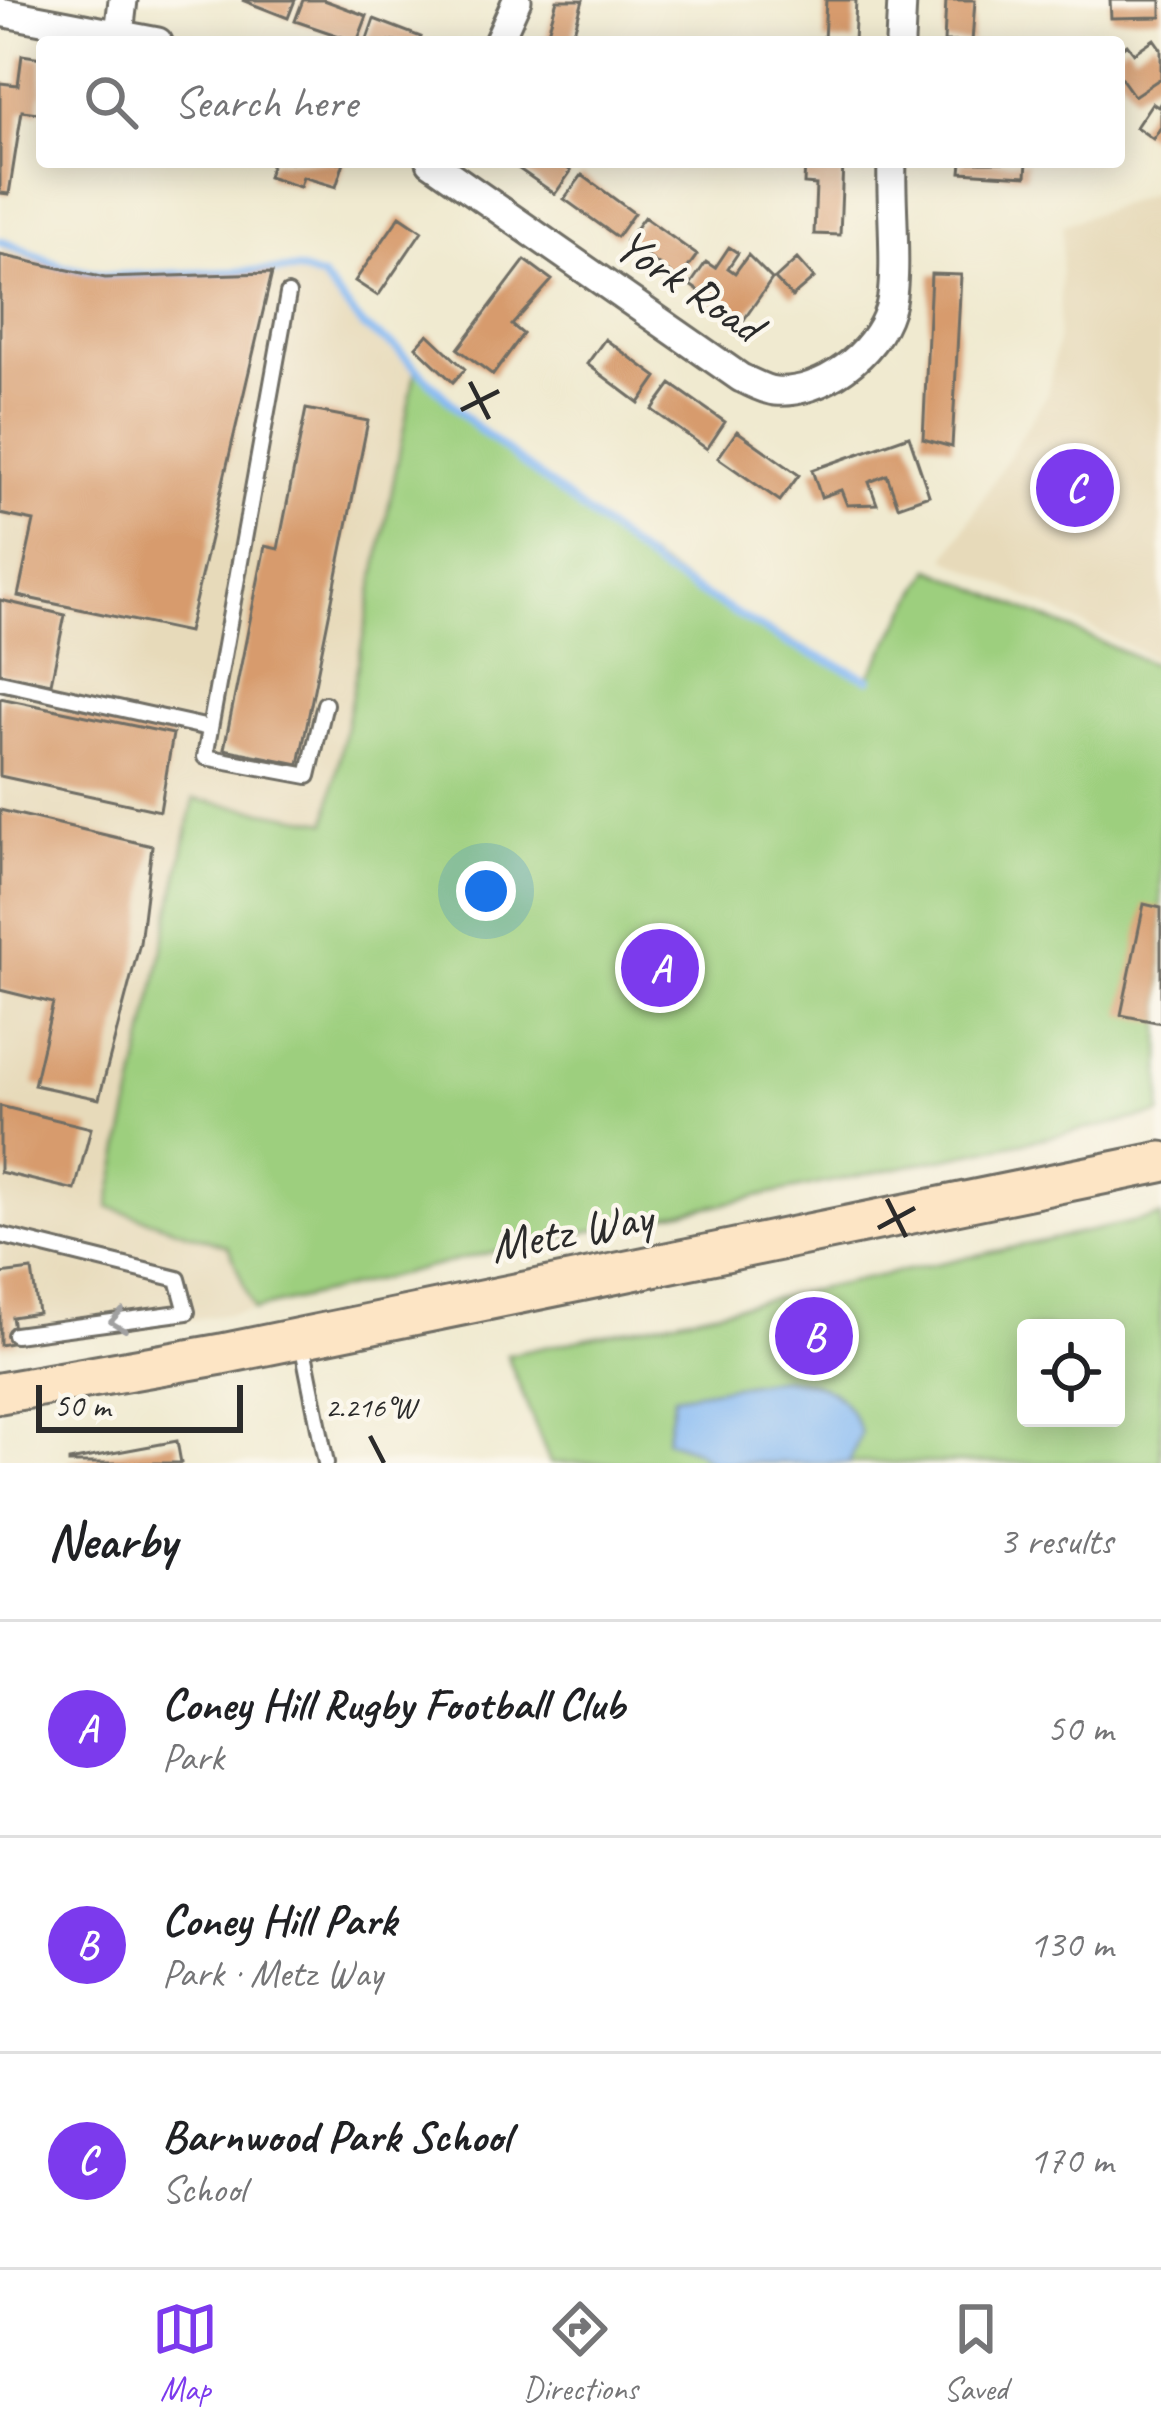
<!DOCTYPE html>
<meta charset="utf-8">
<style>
:root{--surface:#fff;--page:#f2f2f2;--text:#202124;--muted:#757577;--line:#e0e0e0;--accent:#7c3aed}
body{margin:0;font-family:Caveat,sans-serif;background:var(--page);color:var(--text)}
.controls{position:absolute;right:36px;bottom:36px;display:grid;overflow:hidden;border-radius:12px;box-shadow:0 6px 30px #0003}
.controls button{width:108px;height:108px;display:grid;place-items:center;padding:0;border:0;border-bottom:3px solid var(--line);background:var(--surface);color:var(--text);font:60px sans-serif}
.scale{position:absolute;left:36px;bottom:30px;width:207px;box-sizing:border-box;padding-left:12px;border:6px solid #2b2b2b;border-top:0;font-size:33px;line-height:42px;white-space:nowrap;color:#2b2b2b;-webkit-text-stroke:9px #fbf7ec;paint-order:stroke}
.you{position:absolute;left:486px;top:891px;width:42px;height:42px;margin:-30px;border:9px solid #fff;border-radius:50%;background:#1a73e8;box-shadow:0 0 0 18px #1a73e833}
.badge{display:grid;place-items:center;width:78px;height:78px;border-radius:50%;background:var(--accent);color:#fff;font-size:39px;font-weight:700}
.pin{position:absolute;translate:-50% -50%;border:6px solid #fff;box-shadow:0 3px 12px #0006}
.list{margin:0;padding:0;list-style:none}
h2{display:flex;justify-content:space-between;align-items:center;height:156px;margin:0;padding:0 48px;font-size:51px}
h2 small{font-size:39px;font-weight:400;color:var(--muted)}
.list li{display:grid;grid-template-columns:78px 1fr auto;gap:36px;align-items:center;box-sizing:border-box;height:216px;padding:0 48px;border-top:3px solid var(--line)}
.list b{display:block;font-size:45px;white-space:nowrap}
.list p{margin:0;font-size:39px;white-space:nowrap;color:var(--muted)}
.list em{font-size:39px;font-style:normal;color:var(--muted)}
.icon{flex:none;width:66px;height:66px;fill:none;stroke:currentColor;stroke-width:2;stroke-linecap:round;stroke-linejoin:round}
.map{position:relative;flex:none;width:1161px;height:1463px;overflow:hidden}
.search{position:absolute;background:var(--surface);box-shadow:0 6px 30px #0003;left:36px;right:36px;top:36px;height:132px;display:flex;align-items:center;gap:30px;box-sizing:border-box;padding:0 42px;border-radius:12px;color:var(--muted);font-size:45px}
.sheet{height:804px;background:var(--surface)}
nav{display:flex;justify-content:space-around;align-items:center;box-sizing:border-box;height:168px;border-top:3px solid var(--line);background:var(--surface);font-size:33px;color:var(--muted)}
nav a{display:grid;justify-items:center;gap:6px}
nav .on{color:var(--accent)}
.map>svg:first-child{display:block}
.built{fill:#e7daba}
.green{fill:#9dcf7e;stroke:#647d54;stroke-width:3;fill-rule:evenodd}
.water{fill:#85b9f3;stroke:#58728f;stroke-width:3}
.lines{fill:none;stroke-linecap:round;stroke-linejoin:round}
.stream{stroke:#85b9f3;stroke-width:8}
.building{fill:#d79b6d}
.lane-casing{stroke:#706e65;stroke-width:20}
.street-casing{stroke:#706e65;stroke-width:33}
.secondary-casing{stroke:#706e65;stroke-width:45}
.lane{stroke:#fff;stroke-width:14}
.street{stroke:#fff;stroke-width:27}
.secondary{stroke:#fde5c5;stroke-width:39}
.oneway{stroke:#a0a0a0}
.ticks{fill:none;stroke:#2b2b2b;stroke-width:4.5}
.labels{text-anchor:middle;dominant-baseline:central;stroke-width:9;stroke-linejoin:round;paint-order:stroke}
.street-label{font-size:48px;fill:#2b2b2b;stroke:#fbf7ec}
.ticks-label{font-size:30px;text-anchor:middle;fill:#2b2b2b;stroke:#fbf7ec;stroke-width:9;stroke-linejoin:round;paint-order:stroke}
</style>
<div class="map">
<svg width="1161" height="1463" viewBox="0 0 1161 1463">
<rect width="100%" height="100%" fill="#fbf7ec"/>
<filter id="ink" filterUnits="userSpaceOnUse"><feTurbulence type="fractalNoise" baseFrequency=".00833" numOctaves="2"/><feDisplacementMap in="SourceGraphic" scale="24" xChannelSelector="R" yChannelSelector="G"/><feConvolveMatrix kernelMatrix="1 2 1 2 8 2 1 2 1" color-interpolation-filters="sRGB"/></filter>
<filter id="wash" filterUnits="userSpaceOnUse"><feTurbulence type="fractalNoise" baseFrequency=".004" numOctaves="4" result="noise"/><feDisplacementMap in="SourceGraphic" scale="48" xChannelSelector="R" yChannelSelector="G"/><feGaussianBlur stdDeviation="2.7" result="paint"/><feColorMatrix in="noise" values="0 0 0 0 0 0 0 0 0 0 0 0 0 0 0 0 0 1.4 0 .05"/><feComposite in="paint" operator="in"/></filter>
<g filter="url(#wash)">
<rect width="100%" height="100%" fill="#f0ead0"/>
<path class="built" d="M1161,190v472l-215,-104 101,-164 11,-53 5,-116z
M0,241l105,37 193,-8 24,8 43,50 51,39 -89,455 -133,-23 -84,408 118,39 26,64 -254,40z"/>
<path class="green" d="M416,367c131,132 281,236 452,311l63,-109 230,99v446l-644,132 -263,64 -26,-64 -119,-39 85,-408 133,23z
M1161,1216v247h-611l-43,-108zM1026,1328h90v90h-90z"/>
<path class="water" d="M782,1378c44,4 63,14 79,55l-12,30h-138l-16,-13 -29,-10 8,-44z"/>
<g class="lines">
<path class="stream" d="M0,241l63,26 42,9 193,-6 24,8 43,50 30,19 77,77 187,146 130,74 80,35"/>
</g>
<g id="blocks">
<path class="building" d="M242,0h53l-7,18z
M303,0h21l43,16 -10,26 -62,-21z
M557,0h26l-12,42h-26z
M826,0h30l-2,42 -30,-1z
M946,0h29l-3,42h-28z
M1110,0h51v17l-50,1z
M374,19l47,18 -2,5h-53z
M1154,39l7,10v29l-27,18 -15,-21v-25l8,-6 7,9z
M22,55l20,3v32l-4,23 -16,-2 -13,83 -9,-1v-110l18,2z
M1161,102v25l-8,12 -17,-12 16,-24 6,4z
M272,162h72l-8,25 -33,-10 -3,10 -32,-10z
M509,162h50l12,9 -16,23z
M805,162h38l-3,73 -26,-1 2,-49 -12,-1z
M962,162h65l-1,14 -65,-4z
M582,175l52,38 -17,24 -53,-38z
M400,216l22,15 -44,65 -23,-15z
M644,217l53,38 -18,25 -53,-39z
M729,247l9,6 -10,15 7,5 13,-18 24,24 -29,42 -53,-36 16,-23 9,6z
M0,255l105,23 167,-5 -84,359 -170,-36 16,-75 -34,-7z
M797,259l17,19 -22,19 -17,-18z
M525,260l27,20 -40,45 11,9 -30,41 -35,-26z
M931,274l30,1 -9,172 -29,-8z
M428,334l37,35 -12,13 -37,-35z
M605,339l52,38 -18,26 -52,-39z
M671,384l54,38 -18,27 -55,-39z
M306,409l62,12 -69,343 -75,-15 41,-203 13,3z
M737,431l62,44 -19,26 -62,-43z
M909,436l20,59 -31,11 -11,-31 -18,7 8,22 -30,1 -6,-15 -20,7 -9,-27z
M0,600l65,15 -14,68 -51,-10z
M0,698l173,36 -13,77 -160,-35z
M0,810l152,36 -12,97 -41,156 -65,-14 19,-82 -53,-13z
M1144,904l17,4v115l-40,-8z
M0,1106l91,22 -16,62 -75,-18z
M32,1270l6,43 -26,4 4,25 -16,3v-71z
M177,1441l4,22h-112v-2z"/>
</g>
</g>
<g filter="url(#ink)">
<use href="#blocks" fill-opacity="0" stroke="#706e65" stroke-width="3"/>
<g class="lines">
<g class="lane-casing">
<path id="lane" d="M288,294l-83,463 103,19 17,-72
M0,682l209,46
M0,1235l178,44 9,33 -172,23
M301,1338l25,125"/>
</g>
<g class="street-casing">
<path id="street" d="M0,12l158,30
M119,34l4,-34
M498,42l19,-42
M900,42l2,-42
M431,162l310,216c10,4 23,12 34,13 47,4 101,-38 114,-81 10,-30 1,-111 3,-148"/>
</g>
<g class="secondary-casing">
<path id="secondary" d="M0,1393l222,-39 939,-192"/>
</g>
<use href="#lane" class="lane"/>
<use href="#street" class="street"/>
<use href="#secondary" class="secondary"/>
</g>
<defs><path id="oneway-chevron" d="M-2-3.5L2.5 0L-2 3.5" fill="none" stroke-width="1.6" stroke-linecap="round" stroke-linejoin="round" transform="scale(3)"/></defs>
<use class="oneway" href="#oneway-chevron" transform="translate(118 1321) rotate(172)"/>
</g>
<path class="ticks" d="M470,382l19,37M461,410l38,-19M887,1199l19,38M878,1228l37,-20M370,1436l14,27"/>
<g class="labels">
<g class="street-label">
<text transform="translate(689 285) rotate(34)">York Road</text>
<text transform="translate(571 1231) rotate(-11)">Metz Way</text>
</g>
</g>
<g class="ticks-label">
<text x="370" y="1417">2.216°W</text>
</g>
</svg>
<div class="controls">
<button><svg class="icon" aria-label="locate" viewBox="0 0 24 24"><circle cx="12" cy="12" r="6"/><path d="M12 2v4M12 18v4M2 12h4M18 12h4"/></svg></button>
</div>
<div class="scale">50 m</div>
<div class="you"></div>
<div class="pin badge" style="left:660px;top:968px">A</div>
<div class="pin badge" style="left:814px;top:1336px">B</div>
<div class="pin badge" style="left:1075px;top:488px">C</div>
<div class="search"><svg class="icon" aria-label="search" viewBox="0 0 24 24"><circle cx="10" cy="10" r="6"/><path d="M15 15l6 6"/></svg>Search here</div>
</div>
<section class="sheet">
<h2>Nearby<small>3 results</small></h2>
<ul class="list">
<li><span class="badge">A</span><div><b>Coney Hill Rugby Football Club</b><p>Park</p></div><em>50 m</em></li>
<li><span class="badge">B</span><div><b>Coney Hill Park</b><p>Park · Metz Way</p></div><em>130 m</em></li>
<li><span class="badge">C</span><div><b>Barnwood Park School</b><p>School</p></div><em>170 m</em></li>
</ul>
</section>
<nav>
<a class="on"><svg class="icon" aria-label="map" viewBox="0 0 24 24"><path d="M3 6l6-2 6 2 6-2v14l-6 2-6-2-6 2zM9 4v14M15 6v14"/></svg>Map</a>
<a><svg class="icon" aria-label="directions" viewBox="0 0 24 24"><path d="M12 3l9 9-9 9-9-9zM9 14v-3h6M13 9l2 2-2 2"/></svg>Directions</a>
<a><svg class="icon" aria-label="saved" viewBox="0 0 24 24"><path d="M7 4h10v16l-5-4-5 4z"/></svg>Saved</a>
</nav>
